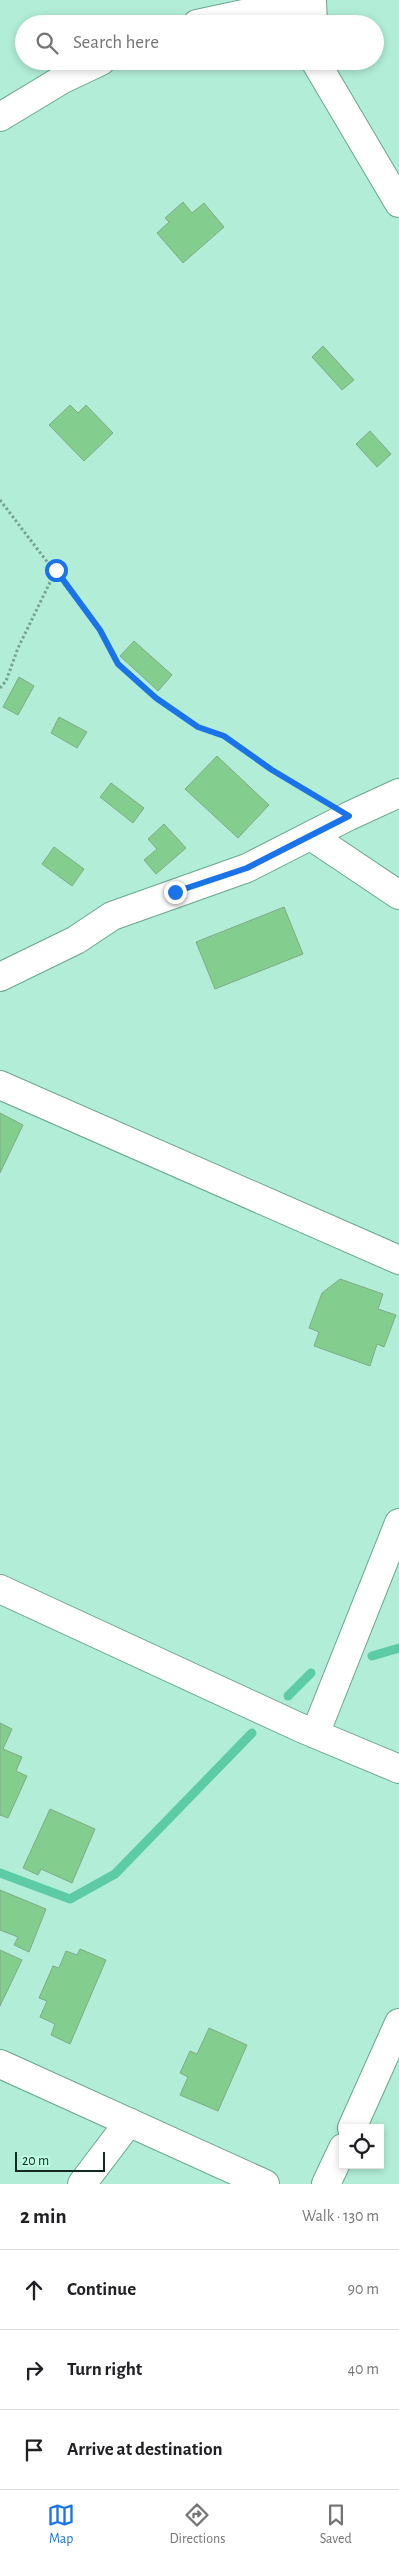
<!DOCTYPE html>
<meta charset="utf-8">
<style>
:root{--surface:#fff;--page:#f6f6f6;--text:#202124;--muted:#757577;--line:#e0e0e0;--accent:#1a73e8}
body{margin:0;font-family:"Alegreya Sans",sans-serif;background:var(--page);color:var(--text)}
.controls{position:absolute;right:15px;bottom:15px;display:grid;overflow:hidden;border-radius:0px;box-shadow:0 2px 8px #0003}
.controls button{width:45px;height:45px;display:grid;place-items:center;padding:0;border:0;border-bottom:1px solid var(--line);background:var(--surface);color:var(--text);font:25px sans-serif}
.scale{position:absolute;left:15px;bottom:12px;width:90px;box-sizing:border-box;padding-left:5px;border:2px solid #122a22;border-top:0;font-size:14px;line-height:18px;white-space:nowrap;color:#122a22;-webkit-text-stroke:4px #bffce4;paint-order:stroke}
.stop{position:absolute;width:15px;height:15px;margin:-11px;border:4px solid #1a73e8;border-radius:50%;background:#fff}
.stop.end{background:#1a73e8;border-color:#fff;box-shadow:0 1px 5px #0008}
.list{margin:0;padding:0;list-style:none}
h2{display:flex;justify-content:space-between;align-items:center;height:65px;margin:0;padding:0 20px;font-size:21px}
h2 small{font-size:16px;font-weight:400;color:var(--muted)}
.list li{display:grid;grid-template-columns:32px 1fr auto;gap:15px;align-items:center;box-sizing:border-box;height:80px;padding:0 20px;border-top:1px solid var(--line)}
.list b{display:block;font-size:19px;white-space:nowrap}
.list em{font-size:16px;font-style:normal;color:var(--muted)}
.icon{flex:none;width:28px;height:28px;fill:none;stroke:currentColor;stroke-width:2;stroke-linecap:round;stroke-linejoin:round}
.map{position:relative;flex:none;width:399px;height:2184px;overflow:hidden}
.search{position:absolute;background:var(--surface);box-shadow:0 2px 8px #0003;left:15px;right:15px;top:15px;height:55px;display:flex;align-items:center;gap:12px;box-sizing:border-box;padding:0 18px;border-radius:28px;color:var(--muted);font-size:19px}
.sheet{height:305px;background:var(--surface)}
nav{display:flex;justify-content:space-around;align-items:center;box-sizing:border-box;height:70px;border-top:1px solid var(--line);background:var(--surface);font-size:14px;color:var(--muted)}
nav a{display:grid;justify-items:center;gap:2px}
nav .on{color:var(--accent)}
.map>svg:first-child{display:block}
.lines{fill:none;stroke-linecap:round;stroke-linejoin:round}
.stream{stroke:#5dcba6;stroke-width:9}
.building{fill:#83cd8f;stroke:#81ab87}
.minor-casing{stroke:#6ba58f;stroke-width:30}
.path{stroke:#75a392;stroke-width:3;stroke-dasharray:2.5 2.5;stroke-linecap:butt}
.minor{stroke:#fff;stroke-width:28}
.route{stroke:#1a73e8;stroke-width:6}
</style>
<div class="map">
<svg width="399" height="2184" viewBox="0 0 399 2184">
<rect width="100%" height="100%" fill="#b2eed7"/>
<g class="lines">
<path class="stream" d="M372,1656l27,-8
M288,1696l23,-23
M0,1873l70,26 45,-25 137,-141"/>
</g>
<path class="building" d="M183,202l9,11 12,-10 20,24 -41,36 -26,-30 12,-11 -4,-4z
M323,346l31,34 -12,10 -30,-33z
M70,405l8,8 8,-8 27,28 -29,28 -35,-36z
M370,431l21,23 -14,13 -21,-23z
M134,641l38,34 -14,16 -38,-35z
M19,677l15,9 -16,29 -15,-8z
M59,717l28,15 -10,16 -26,-15z
M217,756l52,49 -31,33 -53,-49z
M111,783l33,25 -11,15 -33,-26z
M164,824l22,24 -30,26 -12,-14 13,-11 -9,-10z
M54,847l30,22 -12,17 -30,-22z
M284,907l19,47 -88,35 -19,-47z
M0,1113l23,12 -23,48z
M340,1279l43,15 -5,15 18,6 -12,32 -7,-3 -7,22 -56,-20 5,-14 -10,-4 13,-35z
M0,1723l12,6 -9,20 19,8 -6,14 11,5 -19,42 -8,-3z
M50,1809l45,20 -23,54 -31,-14 -3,6 -15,-7z
M0,1890l46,19 -17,43 -15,-7 4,-8 -18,-7z
M80,1949l26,11 -36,84 -19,-9 4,-11 -15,-7 7,-16 -8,-3 14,-32 6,2 7,-17 11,4z
M0,1950l22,10 -22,46z
M209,2028l38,17 -29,66 -38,-16 8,-18 -8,-4 10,-22 7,3z"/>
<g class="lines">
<g class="minor-casing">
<path id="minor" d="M312,0l1,24
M197,24l111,-24
M315,61l84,142
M0,117l63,-38 38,-18
M311,836l88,59
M0,977l76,-37 36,-24 135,-48 102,-52 50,-23
M0,1085l399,175
M0,1589l301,139 98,41
M315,1734l84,-211
M0,2064l265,120
M352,2128l47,-105
M82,2184l47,-62
M326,2184l17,-36"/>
</g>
<path class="path" d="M0,500l99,130 20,34 37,33 42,30 26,9 48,34 48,29
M0,688l6,-7 12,-33 38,-78"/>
<use href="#minor" class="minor"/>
</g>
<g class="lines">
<path class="route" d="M56,570l44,60 18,34 38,34 42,29 26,9 48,34 77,46 -102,52 -72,24"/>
</g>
</svg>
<div class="controls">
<button><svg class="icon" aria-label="locate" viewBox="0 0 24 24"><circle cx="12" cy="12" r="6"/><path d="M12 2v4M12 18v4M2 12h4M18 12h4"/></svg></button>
</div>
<div class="scale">20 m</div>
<div class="stop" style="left:56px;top:570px"></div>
<div class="stop end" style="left:175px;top:892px"></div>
<div class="search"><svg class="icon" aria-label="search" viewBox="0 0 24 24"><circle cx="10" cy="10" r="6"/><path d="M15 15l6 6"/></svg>Search here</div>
</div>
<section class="sheet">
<h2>2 min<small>Walk · 130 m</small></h2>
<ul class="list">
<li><svg class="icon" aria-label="ahead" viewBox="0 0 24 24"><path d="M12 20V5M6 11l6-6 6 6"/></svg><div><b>Continue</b></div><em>90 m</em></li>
<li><svg class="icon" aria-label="right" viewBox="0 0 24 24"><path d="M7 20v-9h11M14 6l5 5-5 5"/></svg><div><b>Turn right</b></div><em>40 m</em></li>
<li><svg class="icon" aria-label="arrive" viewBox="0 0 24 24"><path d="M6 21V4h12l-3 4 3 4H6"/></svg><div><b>Arrive at destination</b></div></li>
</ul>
</section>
<nav>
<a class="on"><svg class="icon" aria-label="map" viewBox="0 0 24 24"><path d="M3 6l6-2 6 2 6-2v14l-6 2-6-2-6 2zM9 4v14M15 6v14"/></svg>Map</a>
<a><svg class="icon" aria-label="directions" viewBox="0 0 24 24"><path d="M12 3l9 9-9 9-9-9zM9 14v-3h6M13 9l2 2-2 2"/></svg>Directions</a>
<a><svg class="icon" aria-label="saved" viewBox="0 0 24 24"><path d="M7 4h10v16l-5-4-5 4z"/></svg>Saved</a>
</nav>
